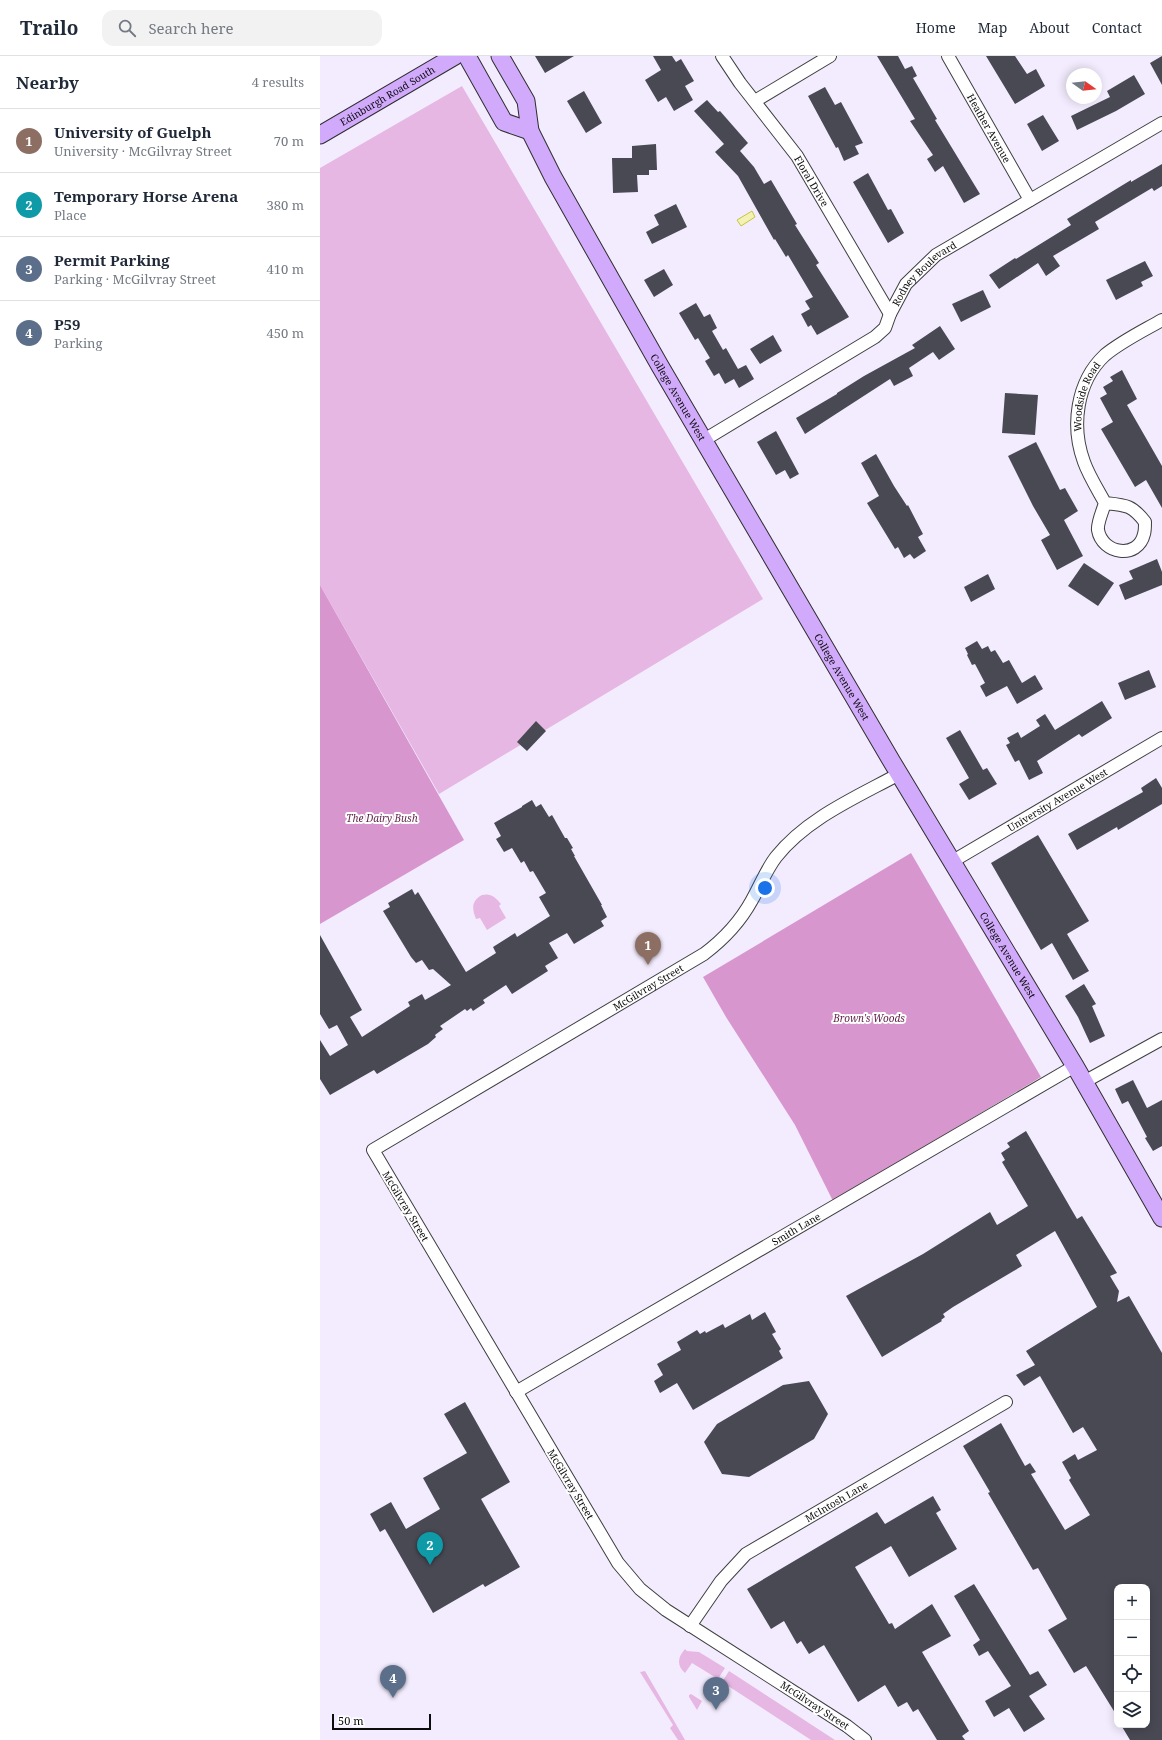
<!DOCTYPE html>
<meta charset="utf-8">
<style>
:root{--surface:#fff;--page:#f2f2f3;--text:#1f2937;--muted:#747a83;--line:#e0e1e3;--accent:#111827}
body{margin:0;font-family:"Noto Serif",serif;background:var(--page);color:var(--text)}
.controls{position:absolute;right:12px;bottom:12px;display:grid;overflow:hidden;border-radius:8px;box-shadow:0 2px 10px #0003}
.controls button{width:36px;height:36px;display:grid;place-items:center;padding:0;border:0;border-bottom:1px solid var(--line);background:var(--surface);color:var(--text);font:20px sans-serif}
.compass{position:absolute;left:746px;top:12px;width:36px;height:36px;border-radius:50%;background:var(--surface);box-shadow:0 2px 10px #0003;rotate:105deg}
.scale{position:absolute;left:12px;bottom:10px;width:99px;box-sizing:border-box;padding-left:4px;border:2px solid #0c0c0c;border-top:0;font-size:11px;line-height:14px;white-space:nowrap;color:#0c0c0c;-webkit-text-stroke:3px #fff;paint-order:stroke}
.you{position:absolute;left:445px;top:832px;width:14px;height:14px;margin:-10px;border:3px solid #fff;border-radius:50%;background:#1a73e8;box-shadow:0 0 0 6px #1a73e833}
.badge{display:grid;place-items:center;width:26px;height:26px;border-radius:50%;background:var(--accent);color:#fff;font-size:13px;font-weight:700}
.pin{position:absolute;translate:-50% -33px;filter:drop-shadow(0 1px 2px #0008)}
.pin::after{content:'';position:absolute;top:21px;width:14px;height:12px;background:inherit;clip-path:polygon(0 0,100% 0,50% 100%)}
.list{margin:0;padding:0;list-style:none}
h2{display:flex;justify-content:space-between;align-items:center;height:52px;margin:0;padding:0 16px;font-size:17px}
h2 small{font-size:13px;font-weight:400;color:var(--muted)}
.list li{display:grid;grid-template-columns:26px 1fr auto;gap:12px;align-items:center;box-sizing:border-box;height:64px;padding:0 16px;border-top:1px solid var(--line)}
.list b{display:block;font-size:15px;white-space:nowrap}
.list p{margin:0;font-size:13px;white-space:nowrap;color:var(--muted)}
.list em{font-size:13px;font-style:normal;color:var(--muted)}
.icon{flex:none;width:22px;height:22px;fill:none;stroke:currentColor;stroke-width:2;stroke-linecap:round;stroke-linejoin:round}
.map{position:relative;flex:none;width:842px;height:1684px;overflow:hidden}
header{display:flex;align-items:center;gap:24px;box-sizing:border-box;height:56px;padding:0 20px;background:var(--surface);border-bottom:1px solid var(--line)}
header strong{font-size:19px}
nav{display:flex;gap:22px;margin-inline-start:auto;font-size:14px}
.search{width:280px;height:36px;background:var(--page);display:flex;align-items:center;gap:10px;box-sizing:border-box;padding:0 14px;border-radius:12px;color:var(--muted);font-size:15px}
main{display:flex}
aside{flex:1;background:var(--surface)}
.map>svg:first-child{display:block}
.green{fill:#e7b7e3}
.forest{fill:#d797ce}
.water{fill:#f3f1b3;stroke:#c8c63d}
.building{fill:#494954}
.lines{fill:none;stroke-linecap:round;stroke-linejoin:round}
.street-casing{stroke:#3f3f3f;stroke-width:14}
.secondary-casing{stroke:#2e2e2e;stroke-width:19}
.street{stroke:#fff;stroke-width:12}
.secondary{stroke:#d1aafc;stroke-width:17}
.labels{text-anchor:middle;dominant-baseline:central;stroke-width:4;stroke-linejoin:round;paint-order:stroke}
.street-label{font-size:10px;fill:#0c0c0c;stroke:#fff}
.park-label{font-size:10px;font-style:italic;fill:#611f48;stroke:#fff}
</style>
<header>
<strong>Trailo</strong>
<div class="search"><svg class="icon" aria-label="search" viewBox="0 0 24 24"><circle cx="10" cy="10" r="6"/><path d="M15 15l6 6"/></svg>Search here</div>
<nav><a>Home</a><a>Map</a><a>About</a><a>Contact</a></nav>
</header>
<main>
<aside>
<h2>Nearby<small>4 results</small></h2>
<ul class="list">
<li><span class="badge" style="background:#8d6e63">1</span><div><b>University of Guelph</b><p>University · McGilvray Street</p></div><em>70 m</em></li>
<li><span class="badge" style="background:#0f9aa8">2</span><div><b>Temporary Horse Arena</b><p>Place</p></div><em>380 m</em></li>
<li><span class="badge" style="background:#5c6f8a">3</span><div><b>Permit Parking</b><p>Parking · McGilvray Street</p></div><em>410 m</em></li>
<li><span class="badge" style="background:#5c6f8a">4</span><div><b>P59</b><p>Parking</p></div><em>450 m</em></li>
</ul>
</aside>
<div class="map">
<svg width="842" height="1684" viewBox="0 0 842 1684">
<rect width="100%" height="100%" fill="#f3ecfe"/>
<path class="green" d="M142,30l301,513 -324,195 -119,-209v-417z
M162,839c9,-2 13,2 19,9l-2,2 7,12 -19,12 -7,-12 -4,1c-4,-10 -5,-18 6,-24z
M365,1593l2,2 12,1 26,16 -7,11 -26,-16 -7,10c-9,-8 -7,-16 0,-24z
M325,1615l36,62 4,7h-7l-8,-12 3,-3 -33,-53z
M409,1615l106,69h-24l-89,-58z
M371,1638l11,7 -5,9 -8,-13v-2z"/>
<path class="forest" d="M0,529l144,255 -144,84z
M591,797l130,224 -208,124 -38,-76 -69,-108 -23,-40z"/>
<path class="water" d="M432,155l3,6 -14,9 -4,-6z"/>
<path class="building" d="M215,0h39l-29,17z
M333,0h19l4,6 5,-3 13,22 -9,5 8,14 -19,11 -8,-14 -8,5 -13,-22 16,-10z
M557,0h21l7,13 7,-3 5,10 -4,2 24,41 -2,1 45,74 -16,9 -21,-37 -8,6 -8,-13 6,-4 -23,-34 5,-2z
M666,0h29l12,18 9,-5 9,17 -30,18z
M842,0v29l-12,-22z
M814,19l11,19 -29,17 -39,19 -6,-14 39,-19 -3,-6z
M505,31l10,18 6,-3 22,41 -8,3 4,8 -15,7 -6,-14 -2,1 -28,-52z
M264,35l18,32 -16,10 -19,-32z
M387,44l11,12 2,-1 28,32 -8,8 14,16 10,17 7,-4 26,44 -2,1 24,38 -3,2 33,52 -32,18 -6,-10 -3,2 -7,-13 9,-5 -5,-8 8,-4 -25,-42 -2,2 -11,-18 -1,1 -36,-64 -23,-24 9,-8 -30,-33z
M723,59l16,26 -17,10 -15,-27z
M336,88l1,26h-8v5h-12l1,17 -25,1 -1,-35h20v-12z
M842,108v22l-8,5 -2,-3 -57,34 4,7 -46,27 7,10 -14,10 -8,-13 -39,26 -10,-14 26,-17 1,1 55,-34 -4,-6 64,-39v2z
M548,117l20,37 3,-1 13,24 -16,10 -35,-61z
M356,148l11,23 -35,17 -6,-12 13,-7 -5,-10z
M825,205l8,15 -12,6 2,4 -27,14 -10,-20z
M344,213l9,16 -19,12 -10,-17z
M663,234l8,17 -30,15 -9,-18z
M376,247l8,14 6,-3 7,14 -5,3 11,19 3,-2 12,21 8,-4 8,14 -15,9 -5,-9 -9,5 -6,-11 -5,3 -9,-15 5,-3 -12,-20 -3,2 -16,-27z
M620,270l15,23 -16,11 -6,-8 -24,16 4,8 -19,10 -4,-7 -85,55 -9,-16 41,-24v-1l27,-17 51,-28 -3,-3z
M453,279l9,16 -22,13 -10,-15z
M802,314l15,29 -10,6 35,61v42l-16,-28 -11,7 -34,-58 12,-7 -13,-24 7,-4 -4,-7 10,-6 -3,-4z
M685,337l33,2 -3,40 -33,-2z
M456,375l23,43 -9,5 -5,-9 -9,5 -19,-33z
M716,386l24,48 5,-2 13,23 -14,9 19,36 -26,14 -16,-30 9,-5 -17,-29 -25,-50z
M556,398l18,32 13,20 1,-1 15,29 -5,3 8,14 -12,8 -4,-5 -6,4 -6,-11 -3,2 -28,-46 12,-7 -18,-33z
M837,503l5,13v13l-37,15 -6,-15 14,-6 -4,-8z
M764,507l30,20 -16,23 -30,-20z
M668,518l7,15 -24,13 -7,-15z
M657,585l5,8 6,-3 3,6 4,-2 8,13 6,-3 13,23 13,-8 8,14 -26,15 -10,-18 -21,11 -6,-11 5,-3 -10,-19 -3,1 -5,-10 1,-1 -3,-6z
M829,614l7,17 -31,13 -7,-17z
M782,645l10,17 -30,19 -3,-3 -42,27 6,12 -14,7 -10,-20 -4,2 -9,-17 4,-2 -3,-5 11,-6 3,6 19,-12 -4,-6 9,-6 10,16z
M216,665l10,10 -19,20 -10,-9z
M640,674l23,40 4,-2 10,16 -28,16 -10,-16 10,-6 -23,-40z
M836,722l6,10v16l-44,26 -1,-3 -40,23 -9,-16 75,-42 -2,-4z
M212,744l4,7 5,-3 8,13 3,-2 13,23h2l6,10 -2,1 4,7h-1l28,49h-1l6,12 -6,4 3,5 -30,18 -7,-11 -18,10 9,15 -13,8 3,5 -36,23 -6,-9 -23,15 2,3 -12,8 -2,-3 -4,3 -2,-2 -25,17 3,3 -8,6 1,2 -8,7 -51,30 -3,-4 -44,25 -10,-16v-39l10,16 18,-11 -11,-20 -8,4 -9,-15v-79l42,75 -12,7 12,20 48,-31 -2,-4 14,-8 3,6 26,-15 -18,-16 -4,1 -7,-10 -6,3 -5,-6 -28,-46 7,-4 -2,-4 24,-14 3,6 3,-3 48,80 30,-19 -3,-6 22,-14 2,4 33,-21 -11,-19 7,-4 -13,-22 -3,1 -6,-11 -3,2 -9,-15 -8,4 -8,-13 5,-3 -7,-13 28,-16v-1z
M718,779l51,86 -22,13 22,37 -16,9 -21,-37 -11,7 -50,-87z
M764,928l12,20 -4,2 13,30 -15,7 -12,-26 -13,-21z
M813,1024l14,28 15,-8v46l-9,5 -8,-13 2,-1 -19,-36 -6,3 -7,-15z
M706,1075l51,88 5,-3 35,57 -7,3 9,15 -2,11 12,-6 33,57v387h-32l-9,-15h26v-138h-30v129l-31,-50 -12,7 -26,-43 19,-11 -29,-51 -5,2 -45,-77 2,-1 -27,-46 38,-23 24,43 5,-3 6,9 -5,2 34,56 25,-15 -21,-35 2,-2 -9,-16 13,-8 3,6 19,-10 -14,-23 -10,6 -33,-57 -16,10 -8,-11 19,-10 -9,-14 71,-44 -42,-76 -39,24 6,11 -69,41 -10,7 2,3 -4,3 1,1 -60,36 -36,-61 77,-42 67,-42 7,13 31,-19 -26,-44 3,-2 -4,-7 9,-6 -3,-4z
M445,1256l11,20 -4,2 9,15 -2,2 4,7 -90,52 -16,-27 -17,10 -6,-12 9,-6 -6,-11 24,-14 -4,-8 20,-12 3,4 5,-3 1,2 17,-9 2,4 25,-14 2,6z
M489,1325l19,33 -14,25 -65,38 -27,-3 -18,-32 13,-18 66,-39z
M145,1346l45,80 -29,17 39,68 -35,20 -2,-3 -50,29 -48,-84 -5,3 -10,-18 21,-12 15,27 34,-20 -17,-31 44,-25 -23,-39z
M613,1440l8,14 -5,3 21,36 -48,28 -18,-31 -36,21 34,57 3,-1 3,6 37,-25 19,32 -29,16 47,79 -7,5 3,4h-28l-19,-31 -5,3 -6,-10 -9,5 -13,-22 -27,17 -34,-57 -15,9 -8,-13 -4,3 -13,-23 -13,8 -24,-40 130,-77 8,12z
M654,1528l56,91 8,-4 9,14 -18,11 16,23 -21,13 -15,-24 -15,9 -9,-16 26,-15 -23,-35 -9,5 -6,-11 7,-5 -26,-44z"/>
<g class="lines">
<g class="street-casing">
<g id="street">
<path id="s1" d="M402,0l18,27 57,73 93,158"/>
<path id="s2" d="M628,0l82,144"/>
<path d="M435,45l75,-45"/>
<path id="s3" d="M384,384l171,-103 10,-9 5,-14 16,-30 30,-29 226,-132"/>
<path id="s4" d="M785,447c21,2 27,2 40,19 0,4 0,9 -1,12 -6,26 -42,20 -46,-4 -1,-7 5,-20 7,-27 -7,-13 -16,-27 -21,-41 -13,-35 -8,-80 21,-107 17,-14 38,-24 57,-35"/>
<path id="s5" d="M633,805l209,-123"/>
<path d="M764,1026l78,-43"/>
<path id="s6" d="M196,1336l559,-326"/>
<path id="s7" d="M370,1570l31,-45 25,-27 260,-152"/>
<path id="s8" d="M545,1684l-18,-14 -181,-116 -26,-21 -22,-26 -245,-413 331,-196c20,-15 36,-32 48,-54 8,-14 14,-30 24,-43 31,-39 81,-60 123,-83"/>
</g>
</g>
<g class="secondary-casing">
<g id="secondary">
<path d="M147,0l37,66 26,9"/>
<path id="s9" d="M180,0l26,45 4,30 23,46 107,189 232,396 183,304 87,152"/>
<path id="s10" d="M0,79l135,-79"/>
</g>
</g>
<use href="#street" class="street"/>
<use href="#secondary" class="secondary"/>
</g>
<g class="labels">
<g class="street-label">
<text stroke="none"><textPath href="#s10" startOffset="78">Edinburgh Road South</textPath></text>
<text stroke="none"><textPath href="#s2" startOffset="83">Heather Avenue</textPath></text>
<text stroke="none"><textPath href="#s1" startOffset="154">Floral Drive</textPath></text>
<text stroke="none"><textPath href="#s3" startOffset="282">Rodney Boulevard</textPath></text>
<text stroke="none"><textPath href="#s9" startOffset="387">College Avenue West</textPath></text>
<text stroke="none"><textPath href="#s4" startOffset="265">Woodside Road</textPath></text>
<text stroke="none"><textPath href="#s9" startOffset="711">College Avenue West</textPath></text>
<text stroke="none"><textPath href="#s5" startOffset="121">University Avenue West</textPath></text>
<text stroke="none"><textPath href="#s9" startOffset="1035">College Avenue West</textPath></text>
<text stroke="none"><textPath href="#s8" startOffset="1105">McGilvray Street</textPath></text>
<text transform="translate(86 1150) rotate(59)">McGilvray Street</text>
<text stroke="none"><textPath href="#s6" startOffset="324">Smith Lane</textPath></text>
<text transform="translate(251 1428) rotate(59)">McGilvray Street</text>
<text stroke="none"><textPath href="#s7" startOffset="196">McIntosh Lane</textPath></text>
<text transform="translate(495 1649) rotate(33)">McGilvray Street</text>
</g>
<g class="park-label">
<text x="62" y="762">The Dairy Bush</text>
<text x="549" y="962">Brown's Woods</text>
</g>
</g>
</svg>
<div class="controls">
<button>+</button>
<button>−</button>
<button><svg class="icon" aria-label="locate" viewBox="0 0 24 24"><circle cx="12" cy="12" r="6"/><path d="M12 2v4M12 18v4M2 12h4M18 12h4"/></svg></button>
<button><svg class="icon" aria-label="layers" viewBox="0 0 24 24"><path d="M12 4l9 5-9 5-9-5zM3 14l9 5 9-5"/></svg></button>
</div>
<svg class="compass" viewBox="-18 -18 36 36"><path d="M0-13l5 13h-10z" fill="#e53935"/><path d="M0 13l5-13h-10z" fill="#747a83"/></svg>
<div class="scale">50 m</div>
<div class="you"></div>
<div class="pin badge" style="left:328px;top:909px;background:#8d6e63">1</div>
<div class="pin badge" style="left:110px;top:1509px;background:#0f9aa8">2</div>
<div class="pin badge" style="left:396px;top:1654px;background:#5c6f8a">3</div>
<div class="pin badge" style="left:73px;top:1642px;background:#5c6f8a">4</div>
</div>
</main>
